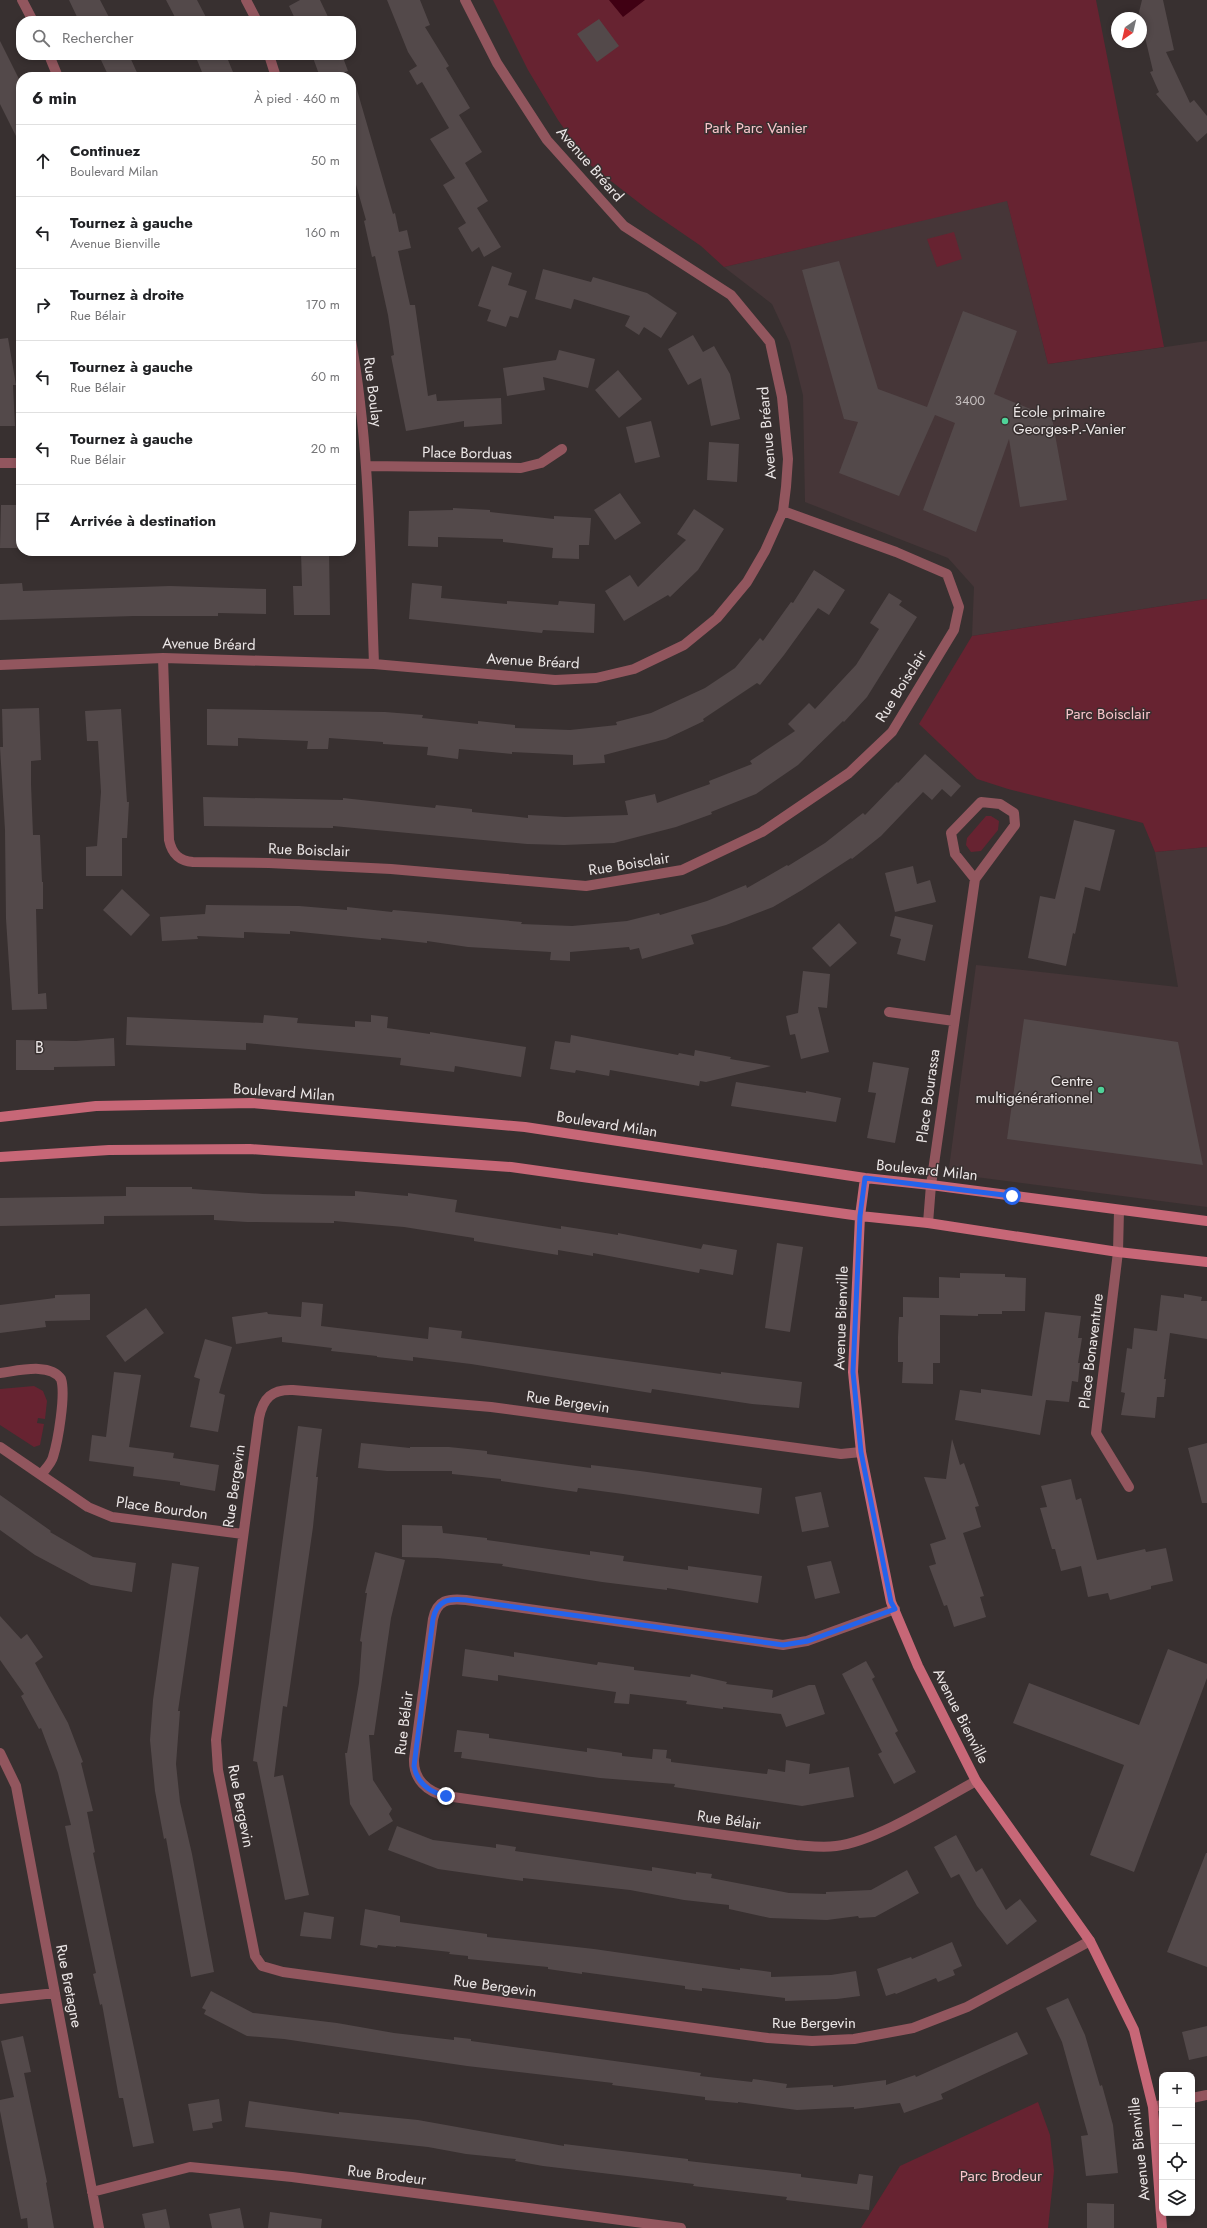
<!DOCTYPE html>
<html lang="fr">
<meta charset="utf-8">
<style>
:root{--surface:#fff;--page:#f6f6f6;--text:#202124;--muted:#757577;--line:#e0e0e0}
body{margin:0;font-family:Jost,sans-serif;background:var(--page);color:var(--text)}
.controls{position:absolute;right:12px;bottom:12px;display:grid;overflow:hidden;border-radius:8px;box-shadow:0 2px 6px #0003}
.controls button{width:36px;height:36px;display:grid;place-items:center;padding:0;border:0;border-bottom:1px solid var(--line);background:var(--surface);color:var(--text);font:20px sans-serif}
.compass{position:absolute;left:1111px;top:12px;width:36px;height:36px;border-radius:50%;background:var(--surface);box-shadow:0 2px 6px #0003;rotate:214deg}
.stop{position:absolute;width:12px;height:12px;margin:-9px;border:3px solid #2563eb;border-radius:50%;background:#fff}
.stop.end{background:#2563eb;border-color:#fff;box-shadow:0 1px 4px #0008}
.list{margin:0;padding:0;list-style:none}
h2{display:flex;justify-content:space-between;align-items:center;height:52px;margin:0;padding:0 16px;font-size:17px}
h2 small{font-size:13px;font-weight:400;color:var(--muted)}
.list li{display:grid;grid-template-columns:26px 1fr auto;gap:12px;align-items:center;box-sizing:border-box;height:72px;padding:0 16px;border-top:1px solid var(--line)}
.list b{display:block;font-size:15px;white-space:nowrap}
.list p{margin:0;font-size:13px;white-space:nowrap;color:var(--muted)}
.list em{font-size:13px;font-style:normal;color:var(--muted)}
.icon{flex:none;width:22px;height:22px;fill:none;stroke:currentColor;stroke-width:2;stroke-linecap:round;stroke-linejoin:round}
.map{position:relative;flex:none;width:1207px;height:2228px;overflow:hidden}
.search{position:absolute;background:var(--surface);box-shadow:0 2px 6px #0003;left:16px;top:16px;width:340px;height:44px;display:flex;align-items:center;gap:10px;box-sizing:border-box;padding:0 14px;border-radius:16px;color:var(--muted);font-size:15px}
.panel{position:absolute;background:var(--surface);box-shadow:0 2px 6px #0003;left:16px;top:72px;width:340px;height:484px;border-radius:16px}
.map>svg:first-child{display:block}
.built{fill:#463638}
.green{fill:#672331}
.water{fill:#400013}
.building{fill:#53494a}
.lines{fill:none;stroke-linecap:round;stroke-linejoin:round}
.street{stroke:#92565e;stroke-width:10}
.secondary{stroke:#c76777;stroke-width:10}
.route{stroke:#2563eb;stroke-width:5}
.poi-dot{fill:#4fd399;stroke:#383030;stroke-width:1.5}
.labels{text-anchor:middle;dominant-baseline:central;stroke-width:3;stroke-linejoin:round;paint-order:stroke}
.number-label{font-size:13px;fill:#c5bfbf}
.park-label{font-size:15px;fill:#f9c5cb;stroke:#383030}
.street-label{font-size:15px;fill:#ebe6e6;stroke:#383030}
.poi-label{font-size:15px;fill:#ebe6e6;stroke:#383030;text-anchor:start}
.neighbourhood-label{font-size:16px;letter-spacing:1px;fill:#ebe6e6;stroke:#383030}
</style>
<div class="map">
<svg width="1207" height="2228" viewBox="0 0 1207 2228">
<rect width="100%" height="100%" fill="#383030"/>
<path class="built" d="M1007,200l41,164 159,-23v258l-235,37 2,-49 -26,-29 -143,-56 -2,-107 -13,-52 -18,-39 -48,-37z
M1207,847v360l-239,-31 -19,-8 27,-203 202,22 -23,-135z"/>
<path class="green" d="M493,0h603l68,347 -116,17 -41,-163 -283,66 -23,-21 -54,-37 -58,-45 -31,-44 -30,-50z
M954,232l8,27 -25,8 -10,-28z
M1207,599v248l-52,5 -12,-29 -135,-34 -31,-10 -58,-55 53,-88z
M986,816h5l8,5 -1,9 -17,21 -10,1 -5,-7 1,-7z
M34,1386l9,5 4,10 -2,18 -7,-1 -1,5 7,1 -4,21 -6,2 -34,-22v-36z
M1038,2102l12,33 4,36 -6,57h-187l39,-62z"/>
<path class="water" d="M609,0h36l-22,17z"/>
<path class="building" d="M69,0h31l11,21h-32z
M166,0h31l11,21h-31z
M300,0h20l10,21h-34l-7,-15z
M387,0h33l10,25 -5,2 24,39 -3,2 24,40 -11,7 23,37 -17,11 23,38 -11,7 24,39 -17,10 -5,-10 -7,5 -14,-24 8,-5 -23,-38 12,-7 -25,-39 19,-11 -27,-46 -5,3 -8,-14 8,-5 -9,-14z
M1142,0h21l11,50 -8,2 24,51 4,-3 13,16v17l-10,9 -41,-48 3,-2 -9,-20 3,-1 -14,-59z
M599,19l20,27 -22,16 -20,-28z
M0,41l21,42v63l-21,-42z
M112,55h17l10,22h-30l-8,-17z
M195,55h31l9,22h-31z
M312,55h30l6,16 -15,6h-13z
M351,83h4l38,131 2,-1 4,19 8,-2 4,18 -13,3 12,54h5l13,91 8,-2 1,7 64,-3 1,26 -38,3v-6l-58,10 -15,-75 3,-1 -6,-40 -13,-59 -3,1 -8,-36 2,-1 -15,-53z
M839,261l39,128 49,18 36,-96 54,20 -23,63 58,24 15,82 -47,7 -11,-68 -33,93 -53,-22 32,-87 -20,-8 -36,81 -60,-23 19,-51 -14,-3 -42,-149z
M492,266l20,7 -4,12 19,6 -9,27 -8,-2 -4,11 -19,-6 4,-11 -13,-4z
M543,269l48,13 2,-5 54,16 30,20 -16,25 -17,-11 -5,8 -14,-9 5,-10 -56,-17 -3,10 -36,-10z
M693,335l10,17 11,-6 16,28 10,45 -29,7 -10,-48 -13,7 -20,-36z
M8,338l8,47h-3l2,41h-15v-87z
M559,350l36,9 -7,29 -45,-11 2,13 -38,6 -4,-28 53,-8z
M618,370l24,29 -23,19 -24,-28z
M651,421l9,36 -25,6 -9,-36z
M709,442l30,2 -2,38 -30,-2z
M620,493l21,30 -26,17 -21,-30z
M1,505h20v43h-21z
M453,508l37,2v2l64,7v-3l37,2 -2,27h-10v14l-27,-1 1,-10 -50,-6v-3l-65,-2v10l-30,-1 1,-35 44,-1z
M694,509l30,20 -26,41 -28,27 -2,-2 -44,26 -19,-30 25,-16 8,12 48,-47 -9,-6z
M301,551h28l1,64h-36l-1,-29h9z
M814,570l31,20 -16,25 -11,-7 -34,47 -24,30 -3,-2 -54,36 1,2 -38,18 -62,16 1,8 -32,2v-10l-61,-3v2l-53,-5 -1,10 -31,-4 1,-8 -45,-3v-2l-54,-4 -1,11h-21l1,-8 -70,-3v8l-31,-1v-36l178,3 38,3 -1,3 56,6v-3l37,4v3l55,2 47,-5 -1,-3 35,-9 54,-25 30,-20 25,-30 3,3 28,-39 2,1z
M22,583l1,8 147,-5 96,3v25l-48,-1v3h-84l-134,4v-36z
M412,583l30,3 -1,12 66,6v-3l51,4 1,-4 36,3 -1,29 -51,-3 -1,3 -133,-14z
M889,593l13,8 -3,4 18,12 -50,80 -23,25 -1,-1 -45,44 -42,29 -45,18 1,2 -36,13 -62,16 -50,2 -37,-1 -194,-18v2l-129,-2 -1,-29 140,3v-2l92,10 1,-3 36,4v3l56,6v-3l37,2 63,-2 -3,-14 30,-7 2,9 53,-19 -1,-3 43,-17 -2,-3 45,-30 -7,-7 21,-21 6,6 41,-44 23,-36 -9,-6z
M39,708l2,52 -10,1v23l2,51h7l2,47h1v27h-7l2,85 8,-1 1,16 -35,1 -6,-91 -1,-89 -5,-83h3l-1,-38z
M121,709l6,93h2l-2,36h-5v38h-36v-29l11,-1 4,-54 -3,-51h-11l-2,-30z
M925,754l36,32 -10,11 -9,-8 -10,11 -9,-8 -42,44 -29,23 -1,-1 -49,32 -29,17 -47,18 -35,10 3,9 -52,15 -3,-11 -9,2 -1,-3 -59,5v9l-20,-1 1,-8 -83,-5 -41,-6v2l-46,-5v2l-91,-9v3l-46,-2v6l-47,-2 1,3 -36,2 -2,-24 45,-3 1,-9 93,1 48,4v-3l45,5 1,-2 46,4 83,8 -1,2 51,2 55,-5 32,-8 1,2 47,-14 39,-16 1,3 40,-23 1,1 37,-23 38,-30 2,2 32,-33 1,1z
M1074,820l41,10 -15,61 -15,-4 -10,47 -2,-1 -7,33 -38,-8 12,-62 15,3z
M913,866l4,18 13,-4 6,22 -41,10 -10,-39z
M122,889l28,26 -19,21 -28,-26z
M895,916l38,9 -8,36 -28,-7 4,-15 -11,-3z
M839,923l18,20 -27,24 -18,-19z
M803,971l27,3 -3,34 -9,-1 11,45 -28,7 -6,-25 -5,1 -4,-19 12,-3z
M264,1015l34,3 -1,5 58,4v-6l16,1v-7l17,2 -1,11 43,6v-2l96,15 -5,30 -66,-11 -1,6 -54,-7 1,-7 -155,-15v7l-120,-5 1,-28 136,6z
M1024,1019l154,23 25,123 -196,-26z
M571,1035l107,20 1,-2 15,3 1,-6 36,7 -1,2 41,7 -65,16 -6,-1 -1,5 -89,-16 -1,6 -33,-6 -1,3 -25,-4 5,-28 15,2z
M114,1038l1,28 -61,1v3h-38v-30l60,1z
M873,1062l36,6 -14,75 -28,-5 9,-45 -8,-1z
M736,1082l70,11v-2l35,7 -5,24 -105,-16z
M126,1187h66v2l71,5 92,2v-5l53,5v-3l49,7 -2,12 106,17v-3l57,9v-2l83,16 2,-5 34,6 -4,25 -33,-6 -1,4 -106,-20v3l-35,-6v5l-84,-14v-3l-70,-11 -70,-6v2l-87,-1 -33,-2v-5l-110,1v8l-104,2v-28l126,-2z
M777,1243l26,4 -13,85 -25,-4z
M960,1273l45,1v3l21,1 -1,33h-23v3h-24v2l-38,-1v48h-7v21l-31,-1 1,-21h-5v-25l1,-20h4v-20l36,1v-21l21,1z
M90,1294v26l-45,1 1,6 -46,6v-28l55,-7v-3z
M1184,1294l18,3 -1,4h6v38l-37,-6 -6,46h2l-2,18h-7l-2,21 -34,-3 4,-22 -4,-1 6,-44 5,1 2,-21 23,3 4,-36 23,3z
M302,1302l21,2 -2,22 107,13 1,-12 33,4 -1,7 260,36v-2l81,10 -3,26 -47,-4 -100,-15 -1,4 -180,-29 -58,-7v4l-36,-4v-1l-46,-5 1,-3 -50,-6v-5l-46,7 -4,-27 35,-5 1,2 33,3z
M146,1308l18,25 -39,29 -19,-26z
M1045,1312l36,4 -3,22h4l-4,25h2l-2,19 -6,-1 -3,21 -23,-2 -6,35 -85,-15 5,-30 21,3v-4l51,7z
M205,1339l27,8 -13,46 6,2 -7,37 -28,-5 10,-48 -6,-2z
M114,1372l27,3 -12,72 45,6 -1,5 46,7 -4,26 -35,-6v-3l-47,-6 1,-9 -45,-6 3,-26 14,2z
M298,1426l24,3 -6,48h2l-5,50 -26,180 -4,-1 -9,71 9,-2 26,120 -24,5 -28,-138 -4,-1z
M952,1439l8,26 4,-2 15,43 -4,1 6,20 -18,6 21,63 -4,1 6,20 -32,10 -7,-22 -3,1 -15,-40 7,-2 -6,-20 16,-5 -22,-62 22,2z
M361,1443l49,5v-1h39l38,4v3l104,14v-3l49,6 122,17 -3,26 -136,-20 -45,-6 -1,4 -76,-11v-2l-49,-5v-3h-65l-29,-3z
M1207,1443v60h-5l-14,-55z
M1071,1479l5,21 5,-2 16,62 48,-11 1,3 20,-4 7,33 -22,5v3l-41,11 -2,-7 -20,4 -7,-31 -20,5 -6,-22h-3l-12,-41 7,-1 -6,-21z
M821,1492l8,35 -27,5 -7,-35z
M0,1495l51,36 -1,1 43,25 43,6 -4,29 -41,-7 -56,-30 -35,-25z
M402,1525l40,1 1,7 44,5v2l103,15v-4l34,5 -1,5 65,9v-4l74,10 -4,27 -91,-15v2l-65,-8 -100,-16 1,-2 -66,-6 -35,-1z
M375,1552l30,8 -14,58 -17,117h-5l4,45 19,29 -3,5 4,7 -24,15 -19,-32 -5,-51h2l12,-70 3,-41 -2,-1 7,-48h-2z
M831,1561l9,32 -25,6 -8,-33z
M172,1563l27,4 -21,144h2l-4,53 4,38 12,52 22,118 -23,5 -25,-139 -2,1 -9,-48 -5,-51 3,-40z
M0,1616l21,23 6,-5 16,23 -8,6 33,60 15,39 -2,1 12,48 -6,1 8,40 -2,1 61,290 -21,4 -10,-49h-4l-17,-94 -2,1 -7,-31 3,-1 -31,-147 6,-1 -13,-52 -17,-45 -2,1 -18,-33 3,-2 -24,-34z
M465,1649l49,8v-5l83,13 1,-3 36,5v3l56,7 1,-3 36,8 -1,2 47,6 -1,8 37,-13h6l10,29 -39,13 -5,-13 -58,-7v2l-37,-5 1,-3 -57,-7 -1,10 -15,-1 2,-11 -118,-17v6l-36,-5z
M1168,1649l39,15v14l-73,194 -44,-17 34,-90 -111,-42 16,-40 110,42z
M866,1661l9,16 -3,2 26,52 -3,2 21,39 -22,12 -16,-30 4,-2 -40,-78z
M457,1730l32,4v4l98,14v-4l35,5v3l30,3 1,-10 14,1 -1,8 5,1v3l96,12 1,-5 17,3 1,-12 24,4 -1,10 40,-7 5,30 -52,9 -128,-19 1,-3 -75,-6 -139,-20 1,-6h-8z
M397,1826l36,14 56,7 7,1v-4l20,3 -1,4 137,20v-4l44,7v-2l16,2 -1,4 78,15 37,1v-2l45,-2 36,-20 12,23 -44,24 -16,1 -1,-2 -31,4 -57,-2 -41,-9v-4l-45,-5 -54,-10 -107,-12v3l-85,-12 -50,-19z
M956,1835l20,37 6,-4 24,42 14,-11 17,22 -30,24 -30,-39 -18,-32 -8,4 -17,-31z
M1206,1853h1v114l-40,-15z
M365,1909l35,7v6l87,12v3l107,12 146,21v-2l31,4v5l60,-2 25,-4 4,25 -23,3 -52,2v-3l-83,-10v3l-17,-2v-3l-103,-14v2l-34,-5v-2l-80,-8v-3l-19,-2 1,-2 -54,-6v1l-18,-2 -1,3 -17,-3z
M304,1912l30,5 -3,22 -31,-3z
M952,1942l10,24 -9,4 2,5 -17,7 -2,-4 -40,16 -1,-1 -9,3 -9,-27 34,-12 1,2z
M211,1991l42,22 84,10 57,10 60,7v-3l17,2v2l230,32 -1,3 52,6 1,-3 34,5 -1,4 47,-3v2l53,-7v5l29,-10 1,2 101,-45 11,22 -87,40 2,5 -39,14 -4,-10 -46,6v-2l-57,3 -59,-8v1l-33,-3v-3l-93,-12 1,-2 -146,-17 -183,-27 -37,-3 -43,-22 2,-4 -4,-2z
M1068,1998l17,37 15,51 2,-1 11,40 5,48 -32,3 -5,-40 7,-1 -26,-93 -16,-34z
M1207,2026v30l-18,4 -7,-28z
M23,2036l8,36 -7,1 23,109 -1,1 8,45h-26l-1,-10 -6,1 -21,-108v-11l14,-3 -13,-56z
M219,2099l3,22 -10,2 1,5 -20,3 -5,-27z
M249,2101l90,13v-2l79,8 146,26v-2l124,15v2l113,13v3l56,7 2,-10 14,2 -4,34 -83,-10 1,-3 -94,-11 1,-2 -151,-18 -28,-5 1,-2 -50,-5 -38,-7 -183,-20z
M1087,2203l27,1v24h-27z
M240,2208l4,20h-32l-3,-14z
M166,2209l4,19h-25l-3,-14z
M270,2212l52,7 -1,9h-53z"/>
<g class="lines">
<path class="street" d="M22,0l11,21
M246,0l11,21
M49,55l9,22
M269,55l7,22
M351,340c19,107 19,216 23,324
M0,463h21
M367,466l154,2 20,-5 21,-14
M163,658l6,182c3,14 10,21 24,22l76,1 122,6 195,17 96,-16 80,-38 87,-59 43,-41 62,-102 5,-23 -12,-33 -51,-22 -113,-41
M0,665l163,-7 211,6 181,16 41,-2 38,-9 50,-24 33,-27 30,-36 18,-31 18,-40 3,-24 2,-28 -6,-62 -12,-55 -39,-47 -107,-69 -77,-86 -50,-77 -32,-63
M889,1012l65,9
M1119,1210l-1,42 -22,181 33,54
M928,1223l3,-38 44,-306 40,-54 -1,-12 -14,-9 -19,-2 -30,31 4,21 20,25
M0,1373c17,-2 50,-11 61,6 5,15 -3,62 -8,78 -2,7 -8,12 -12,18l-41,-28
M861,1452l-20,2 -350,-47 -198,-17c-21,-1 -30,8 -34,28l-43,322 2,30 37,186 7,10 21,6 485,66 44,3 42,-2 59,-11 54,-21 123,-66
M41,1475l47,32 24,10 131,17
M895,1609l-88,32 -24,4 -317,-45c-18,-2 -29,0 -33,19l-19,140c-1,20 13,33 32,37l350,49c13,1 26,3 40,1 41,-5 103,-45 140,-65
M0,1753l16,33 83,442
M0,1999l55,-6
M1192,2098l15,-3
M1153,2107l9,-2
M92,2192l98,-25 102,10 389,51"/>
<path class="secondary" d="M0,1117l96,-11 156,-3 273,24 340,51 66,7 276,36
M0,1157l109,-7 141,-1 261,18 349,49 68,7 190,29 89,10
M865,1178l-5,38 -7,156 8,80 30,150 27,64 58,115 114,160 44,89 19,77 9,121"/>
</g>
<g class="lines">
<path class="route" d="M446,1796c-17,-4 -29,-13 -32,-30l19,-147c4,-19 16,-21 33,-19l317,45 25,-4 87,-32 -4,-7 -30,-150 -8,-80 7,-156 5,-38 147,18"/>
</g>
<g class="poi-dot">
<circle cx="1005" cy="421" r="4"/>
<circle cx="1101" cy="1090" r="4"/>
</g>
<g class="labels">
<g class="number-label">
<text x="970" y="400">3400</text>
</g>
<g class="park-label">
<text x="756" y="128">Park Parc Vanier</text>
<text x="1108" y="714">Parc Boisclair</text>
<text x="1001" y="2176">Parc Brodeur</text>
</g>
<g class="street-label">
<text transform="translate(590 164) rotate(49)">Avenue Bréard</text>
<text transform="translate(373 392) rotate(83)">Rue Boulay</text>
<text transform="translate(767 433) rotate(-95)">Avenue Bréard</text>
<text transform="translate(467 453) rotate(1)">Place Borduas</text>
<text transform="translate(209 644) rotate(1)">Avenue Bréard</text>
<text transform="translate(533 661) rotate(3)">Avenue Bréard</text>
<text transform="translate(901 686) rotate(-58)">Rue Boisclair</text>
<text transform="translate(309 850) rotate(2)">Rue Boisclair</text>
<text transform="translate(629 864) rotate(-9)">Rue Boisclair</text>
<text transform="translate(284 1092) rotate(4)">Boulevard Milan</text>
<text transform="translate(928 1096) rotate(-82)">Place Bourassa</text>
<text transform="translate(607 1124) rotate(9)">Boulevard Milan</text>
<text transform="translate(927 1170) rotate(6)">Boulevard Milan</text>
<text transform="translate(841 1318) rotate(-88)">Avenue Bienville</text>
<text transform="translate(1091 1351) rotate(-83)">Place Bonaventure</text>
<text transform="translate(568 1402) rotate(8)">Rue Bergevin</text>
<text transform="translate(234 1486) rotate(-82)">Rue Bergevin</text>
<text transform="translate(162 1508) rotate(8)">Place Bourdon</text>
<text transform="translate(961 1716) rotate(63)">Avenue Bienville</text>
<text transform="translate(404 1723) rotate(-83)">Rue Bélair</text>
<text transform="translate(241 1806) rotate(79)">Rue Bergevin</text>
<text transform="translate(729 1820) rotate(8)">Rue Bélair</text>
<text transform="translate(69 1986) rotate(79)">Rue Bretagne</text>
<text transform="translate(495 1986) rotate(8)">Rue Bergevin</text>
<text x="814" y="2023">Rue Bergevin</text>
<text transform="translate(1139 2149) rotate(-96)">Avenue Bienville</text>
<text transform="translate(387 2175) rotate(7)">Rue Brodeur</text>
</g>
<g class="poi-label">
<text x="1013" y="412">École primaire<tspan x="1013" dy="17">Georges-P.-Vanier</tspan></text>
<text x="1093" y="1081" text-anchor="end">Centre<tspan x="1093" dy="17">multigénérationnel</tspan></text>
</g>
<g class="neighbourhood-label">
<text x="40" y="1047">B</text>
</g>
</g>
</svg>
<div class="controls">
<button>+</button>
<button>−</button>
<button><svg class="icon" aria-label="locate" viewBox="0 0 24 24"><circle cx="12" cy="12" r="6"/><path d="M12 2v4M12 18v4M2 12h4M18 12h4"/></svg></button>
<button><svg class="icon" aria-label="layers" viewBox="0 0 24 24"><path d="M12 4l9 5-9 5-9-5zM3 14l9 5 9-5"/></svg></button>
</div>
<svg class="compass" viewBox="-18 -18 36 36"><path d="M0-13l5 13h-10z" fill="#e53935"/><path d="M0 13l5-13h-10z" fill="#757577"/></svg>
<div class="stop" style="left:1012px;top:1196px"></div>
<div class="stop end" style="left:446px;top:1796px"></div>
<div class="search"><svg class="icon" aria-label="search" viewBox="0 0 24 24"><circle cx="10" cy="10" r="6"/><path d="M15 15l6 6"/></svg>Rechercher</div>
<section class="panel">
<h2>6 min<small>À pied · 460 m</small></h2>
<ul class="list">
<li><svg class="icon" aria-label="ahead" viewBox="0 0 24 24"><path d="M12 20V5M6 11l6-6 6 6"/></svg><div><b>Continuez</b><p>Boulevard Milan</p></div><em>50 m</em></li>
<li><svg class="icon" aria-label="left" viewBox="0 0 24 24"><path d="M17 20v-9H6M10 6l-5 5 5 5"/></svg><div><b>Tournez à gauche</b><p>Avenue Bienville</p></div><em>160 m</em></li>
<li><svg class="icon" aria-label="right" viewBox="0 0 24 24"><path d="M7 20v-9h11M14 6l5 5-5 5"/></svg><div><b>Tournez à droite</b><p>Rue Bélair</p></div><em>170 m</em></li>
<li><svg class="icon" aria-label="left" viewBox="0 0 24 24"><path d="M17 20v-9H6M10 6l-5 5 5 5"/></svg><div><b>Tournez à gauche</b><p>Rue Bélair</p></div><em>60 m</em></li>
<li><svg class="icon" aria-label="left" viewBox="0 0 24 24"><path d="M17 20v-9H6M10 6l-5 5 5 5"/></svg><div><b>Tournez à gauche</b><p>Rue Bélair</p></div><em>20 m</em></li>
<li><svg class="icon" aria-label="arrive" viewBox="0 0 24 24"><path d="M6 21V4h12l-3 4 3 4H6"/></svg><div><b>Arrivée à destination</b></div></li>
</ul>
</section>
</div>
